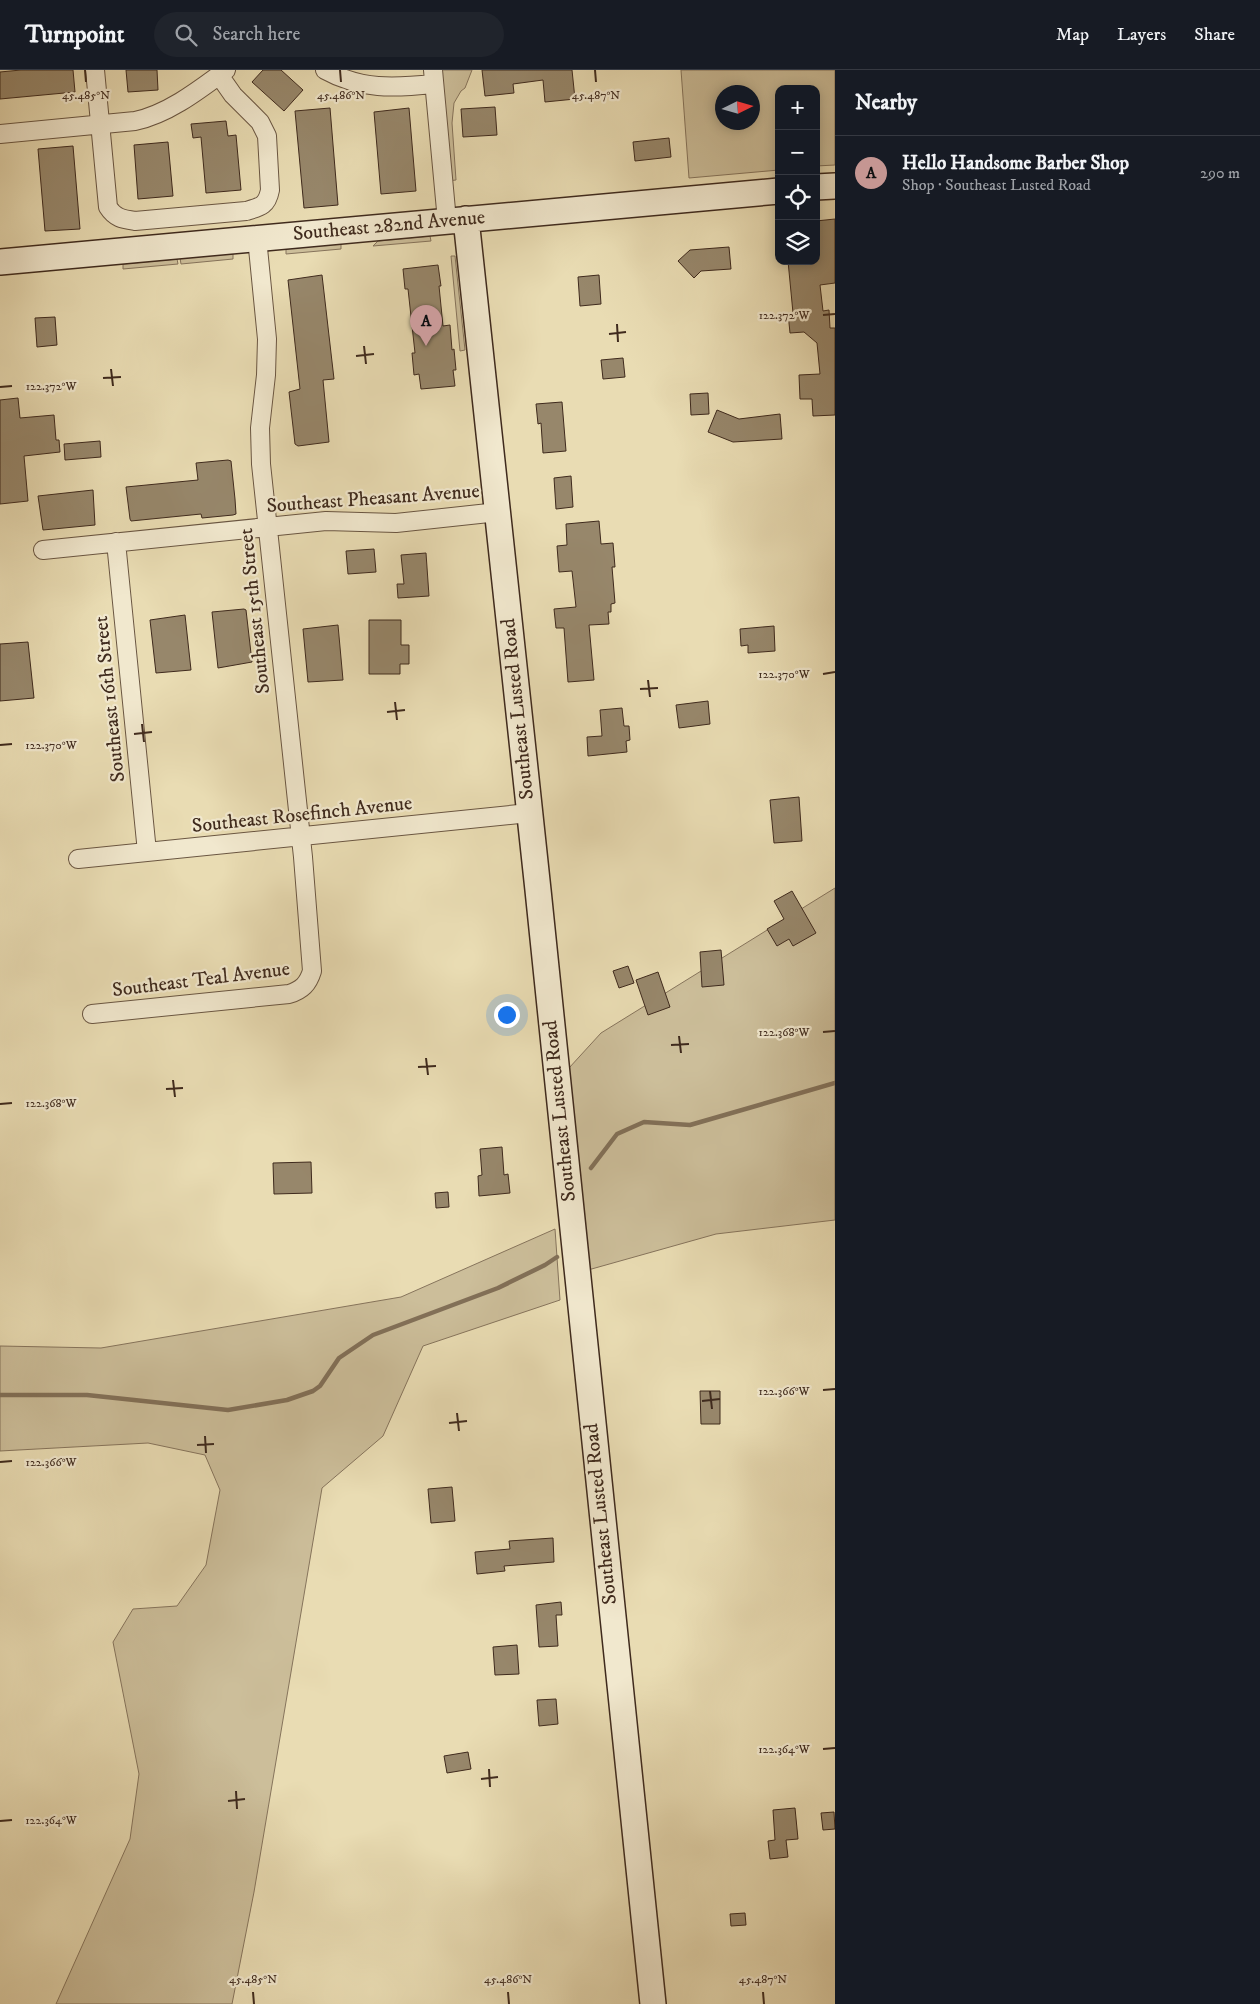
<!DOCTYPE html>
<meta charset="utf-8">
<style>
:root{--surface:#171b24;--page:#20242c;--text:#f1f3f6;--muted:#9ea1a6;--line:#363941;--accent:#c59692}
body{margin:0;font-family:"IM FELL DW Pica",serif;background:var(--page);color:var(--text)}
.controls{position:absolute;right:15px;top:15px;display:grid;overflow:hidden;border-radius:10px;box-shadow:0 2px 12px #0003}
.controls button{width:45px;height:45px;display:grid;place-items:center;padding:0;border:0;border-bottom:1px solid var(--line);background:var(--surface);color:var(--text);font:25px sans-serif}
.compass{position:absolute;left:715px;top:15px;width:45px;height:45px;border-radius:50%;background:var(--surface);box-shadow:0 2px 12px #0003;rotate:85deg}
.you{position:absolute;left:506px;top:944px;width:18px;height:18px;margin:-12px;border:4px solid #fff;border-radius:50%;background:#1a73e8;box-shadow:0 0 0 8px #1a73e833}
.badge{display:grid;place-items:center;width:32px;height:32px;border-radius:50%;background:var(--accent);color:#111;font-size:16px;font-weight:700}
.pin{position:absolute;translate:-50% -41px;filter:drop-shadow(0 1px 2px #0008)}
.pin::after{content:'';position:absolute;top:26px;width:18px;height:15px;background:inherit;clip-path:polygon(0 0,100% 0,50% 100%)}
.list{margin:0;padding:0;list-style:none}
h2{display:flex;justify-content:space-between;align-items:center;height:65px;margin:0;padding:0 20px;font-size:21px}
h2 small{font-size:16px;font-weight:400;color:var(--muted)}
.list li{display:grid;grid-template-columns:32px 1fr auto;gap:15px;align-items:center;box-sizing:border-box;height:75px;padding:0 20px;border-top:1px solid var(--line)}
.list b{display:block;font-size:19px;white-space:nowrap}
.list p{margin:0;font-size:16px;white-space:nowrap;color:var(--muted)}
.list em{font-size:16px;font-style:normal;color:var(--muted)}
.icon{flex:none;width:28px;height:28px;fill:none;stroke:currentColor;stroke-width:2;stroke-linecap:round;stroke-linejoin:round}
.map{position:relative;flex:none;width:835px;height:1934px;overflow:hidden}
header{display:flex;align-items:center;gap:30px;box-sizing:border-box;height:70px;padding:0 25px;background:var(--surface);border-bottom:1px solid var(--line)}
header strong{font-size:24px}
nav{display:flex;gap:28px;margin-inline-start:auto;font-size:18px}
.search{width:350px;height:45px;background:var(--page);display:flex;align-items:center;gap:12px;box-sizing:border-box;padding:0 18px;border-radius:28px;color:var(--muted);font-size:19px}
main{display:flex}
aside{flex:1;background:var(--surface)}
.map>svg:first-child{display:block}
.green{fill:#ccbe9a;stroke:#86745c;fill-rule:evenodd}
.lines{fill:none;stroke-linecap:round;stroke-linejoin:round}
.stream{stroke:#827058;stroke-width:4.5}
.building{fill:#97876b;stroke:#3f2a1d}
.street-casing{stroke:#6a5642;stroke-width:20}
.secondary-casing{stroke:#3f2a1d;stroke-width:28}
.street{stroke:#f1e8ce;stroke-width:18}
.secondary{stroke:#f1e8ce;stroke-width:25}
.ticks{fill:none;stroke:#3f2a1d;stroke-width:2}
.labels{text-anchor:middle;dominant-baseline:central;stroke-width:4.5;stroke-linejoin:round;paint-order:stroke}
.street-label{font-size:20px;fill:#3f2a1d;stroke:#f1e8ce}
.ticks-label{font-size:12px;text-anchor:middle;fill:#3f2a1d;stroke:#f1e8ce;stroke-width:4.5;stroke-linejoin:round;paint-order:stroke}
</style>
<header>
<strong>Turnpoint</strong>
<div class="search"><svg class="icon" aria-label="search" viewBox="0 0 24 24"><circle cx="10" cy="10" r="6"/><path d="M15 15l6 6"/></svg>Search here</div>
<nav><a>Map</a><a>Layers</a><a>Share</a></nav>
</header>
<main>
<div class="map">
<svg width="835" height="1934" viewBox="0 0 835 1934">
<rect width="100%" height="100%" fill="#e9dcb3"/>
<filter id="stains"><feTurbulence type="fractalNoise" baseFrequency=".004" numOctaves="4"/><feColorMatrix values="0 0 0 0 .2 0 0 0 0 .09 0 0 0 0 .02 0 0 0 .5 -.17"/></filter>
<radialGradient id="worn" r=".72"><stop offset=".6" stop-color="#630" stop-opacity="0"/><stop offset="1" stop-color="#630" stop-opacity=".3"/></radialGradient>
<path class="green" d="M437,0h35l-7,18 -4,3 -7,12 -2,20 4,57 -9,1z
M681,0h154v95l-19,1v-77h-37v81l-90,8zM722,22h30v30h-30z
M430,166l1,5 -58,5 5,-5z
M341,173v6l-55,5v-5z
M233,183v6l-52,5 -1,-6z
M451,186h4l10,94 -5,1z
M177,189l1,5 -55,5v-5z
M835,818v332l-119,14 -128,36 -19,-202 32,-35z
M555,1159l5,71 -137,46 -40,90 -61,52 -68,404 -22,112h-176l74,-165 9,-65 -26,-132 20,-33 44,-3 29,-41 14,-75 -15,-35 -57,-12 -148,8v-105l101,2 300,-51z"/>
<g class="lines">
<path class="stream" d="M591,1098l26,-34 27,-12 46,3 145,-42
M0,1325h87l141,15 59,-10 26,-9 7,-5 19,-28 34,-23 125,-47 47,-23 12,-8"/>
</g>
<path class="building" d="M21,0h52l2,22 -75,7v-27z
M126,0h31l1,20 -30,2z
M263,0h18l22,20 -19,21 -32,-29z
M482,0h90l3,29 -30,3 -2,-22 -30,4 1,9 -29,3z
M495,37l2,28 -34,2 -2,-28z
M330,38l8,97 -34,3 -9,-97z
M409,38l7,83 -35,3 -7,-82z
M226,51l2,15 8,-1 5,55 -35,3 -5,-56 -8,1 -2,-14z
M669,68l2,19 -36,4 -2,-19z
M168,72l5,54 -35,3 -4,-54z
M73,76l7,83 -35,2 -7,-82z
M835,149v64l-15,2 3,26 6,-1 1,18h5v87l-22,1 -1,-17h-12l-1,-24 21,-1 -3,-31 -13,-11 -14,1 -2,-20h5l-5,-52h28v-40z
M729,177l2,22 -30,2 -7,7 -16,-17 12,-11z
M438,195l3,21h-2l4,40 7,-1 2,25 2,-1 2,21h-3l2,16 -34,3 -2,-15 -5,1 -2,-22h3l-7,-64h-3l-2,-20z
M322,205l12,104 -11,1 6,62 -31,4 -3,-2 -6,-52 11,-3 -12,-109z
M599,205l2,29 -21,2 -2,-29z
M55,247l2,28 -20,2 -2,-29z
M623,288l2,19 -22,2 -2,-19z
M708,323l1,21 -18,1 -1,-21z
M18,328l2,20 34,-3 2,25h3l1,12 -36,4 4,45 -28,3v-104z
M562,332l4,49 -23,2 -2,-30 -3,1 -2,-20z
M717,340l22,9 41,-5 2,25 -49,3 -25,-10z
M100,371l1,16 -36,3 -1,-16z
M228,390l3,1 4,38 1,15 -3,1 -31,3 -1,-4 -70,7 -1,-2 -4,-32 72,-7 -2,-17z
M571,406l2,31 -17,2 -2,-31z
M93,420l2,35 -52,5 -5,-34z
M599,451l2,23 12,-1 2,24h-3l3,36 -4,1v8h-3l1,12 -20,1 5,55 -26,2 -4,-54h-8l-2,-19 22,-2 -4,-36 -13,1 -2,-26 10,-1 -1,-21z
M374,479l2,23 -28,2 -2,-23z
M426,483l3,43 -31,2 -1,-14h7l-3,-29z
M244,539l2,1 6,52 -34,6 -6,-56z
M185,545l6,55 -35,3 -6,-53z
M369,550h32v25h8v19h-9v10h-31z
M338,555l5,55 -35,2 -5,-53z
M774,556l1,25 -27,2v-8l-7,1 -1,-17z
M28,572l6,56 -34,3v-57z
M708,631l2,23 -31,4 -3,-23z
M622,638l2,18h5l1,14 -4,1 1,11 -39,4 -1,-19 15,-1 -2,-26z
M799,727l3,44 -28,2 -4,-43z
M792,821l24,42 -23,13 -4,-7 -12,7 -10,-17 17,-10 -10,-18z
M721,880l3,35 -22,2 -2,-35z
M628,896l6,17 -15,5 -6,-17z
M658,902l12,35 -22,8 -12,-35z
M502,1077l2,28 4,-1 2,19 -31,3 -1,-20 4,-1 -2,-26z
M311,1092l1,31 -38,1 -1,-31z
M448,1122l1,15 -13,1 -1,-15z
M700,1321h20v33h-19z
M452,1417l3,34 -24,2 -3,-34z
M553,1468l1,24 -50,4 1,5 -28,3 -2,-22 35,-3 -1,-8z
M561,1532l1,13h-6l2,31 -19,1 -3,-42z
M517,1575l2,29 -24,1 -2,-28z
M556,1629l2,25 -19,2 -2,-26z
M468,1682l3,17 -24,4 -3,-17z
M795,1738l3,31 -12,1 2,17 -18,2 -2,-18 7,-1 -2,-30z
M834,1742l1,17 -12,1 -2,-17z
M745,1843l1,12 -15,1 -1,-12z"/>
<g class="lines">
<g class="street-casing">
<path id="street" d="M95,0l13,137c7,11 14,12 27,14l111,-10c14,-4 21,-5 24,-21l-3,-54 -7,-14 -27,-27 -14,-20
M325,0c36,20 69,18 109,14
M433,0l14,151
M0,64l135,-13c33,-7 64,-31 91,-51
M116,472l31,310
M43,480l283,-29 70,2 102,-11
M78,789l451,-46
M92,944l197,-20c13,-4 19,-10 23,-23l-9,-114 -42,-393 -1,-36 6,-53 1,-36 -10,-101"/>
</g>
<g class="secondary-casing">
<path id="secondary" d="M816,117l19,-1
M466,149l72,671 115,1114
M0,192l779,-71"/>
</g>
<use href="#street" class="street"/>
<use href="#secondary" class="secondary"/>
</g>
<path class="ticks" d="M85,0l1,12M340,0l1,12M595,0l1,12M823,245l12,-1M617,254l1,18M609,264l17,-2M364,276l2,18M356,286l18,-2M111,299l2,17M103,308l18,-1M0,317l12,-1M823,604l12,-2M648,610l2,17M640,619l18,-1M395,632l2,18M387,642l18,-2M142,654l2,18M134,664l18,-2M0,675l12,-1M823,962l12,-1M679,966l2,17M671,975l18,-1M426,988l2,17M418,997l18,-1M173,1010l2,17M166,1019l17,-1M0,1034l12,-1M823,1320l12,-1M710,1321l2,18M702,1331l18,-2M457,1343l2,18M449,1353l18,-2M205,1366l1,17M197,1375l17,-1M0,1392l12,-1M823,1679l12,-1M489,1699l1,18M481,1709l17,-2M236,1721l1,18M228,1731l17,-2M0,1751l12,-1M253,1922l1,12M508,1922l1,12M763,1922l1,12"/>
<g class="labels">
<g class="street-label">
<text transform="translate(389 156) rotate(-5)">Southeast 282nd Avenue</text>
<text transform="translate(373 429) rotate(-4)">Southeast Pheasant Avenue</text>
<text transform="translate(255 541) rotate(-96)">Southeast 15th Street</text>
<text transform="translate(110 629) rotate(-96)">Southeast 16th Street</text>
<text transform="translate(518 639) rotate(-96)">Southeast Lusted Road</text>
<text transform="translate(302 745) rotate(-6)">Southeast Rosefinch Avenue</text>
<text transform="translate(201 910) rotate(-7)">Southeast Teal Avenue</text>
<text transform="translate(560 1041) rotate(-96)">Southeast Lusted Road</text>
<text transform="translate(601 1444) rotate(-96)">Southeast Lusted Road</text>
</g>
</g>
<g class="ticks-label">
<text x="86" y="29">45.485°N</text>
<text x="341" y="29">45.486°N</text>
<text x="596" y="29">45.487°N</text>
<text x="784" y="249">122.372°W</text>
<text x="51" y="320">122.372°W</text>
<text x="784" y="608">122.370°W</text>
<text x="51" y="679">122.370°W</text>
<text x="784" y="966">122.368°W</text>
<text x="51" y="1037">122.368°W</text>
<text x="784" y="1325">122.366°W</text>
<text x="51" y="1396">122.366°W</text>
<text x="784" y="1683">122.364°W</text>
<text x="51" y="1754">122.364°W</text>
<text x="253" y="1913">45.485°N</text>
<text x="508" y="1913">45.486°N</text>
<text x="763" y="1913">45.487°N</text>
</g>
<rect width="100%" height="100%" filter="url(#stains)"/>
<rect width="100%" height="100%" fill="url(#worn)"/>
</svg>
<div class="controls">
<button>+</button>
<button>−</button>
<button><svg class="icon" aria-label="locate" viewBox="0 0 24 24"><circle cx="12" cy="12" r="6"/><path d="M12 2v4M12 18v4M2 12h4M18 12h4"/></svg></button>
<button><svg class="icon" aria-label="layers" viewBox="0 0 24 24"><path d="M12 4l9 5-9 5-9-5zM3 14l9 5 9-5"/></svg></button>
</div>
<svg class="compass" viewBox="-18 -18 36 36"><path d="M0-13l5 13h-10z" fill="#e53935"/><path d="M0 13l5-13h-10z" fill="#9ea1a6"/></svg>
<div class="you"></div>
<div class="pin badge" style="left:426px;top:276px">A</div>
</div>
<aside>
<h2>Nearby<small></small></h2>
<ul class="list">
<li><span class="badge">A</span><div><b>Hello Handsome Barber Shop</b><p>Shop · Southeast Lusted Road</p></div><em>290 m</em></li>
</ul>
</aside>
</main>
